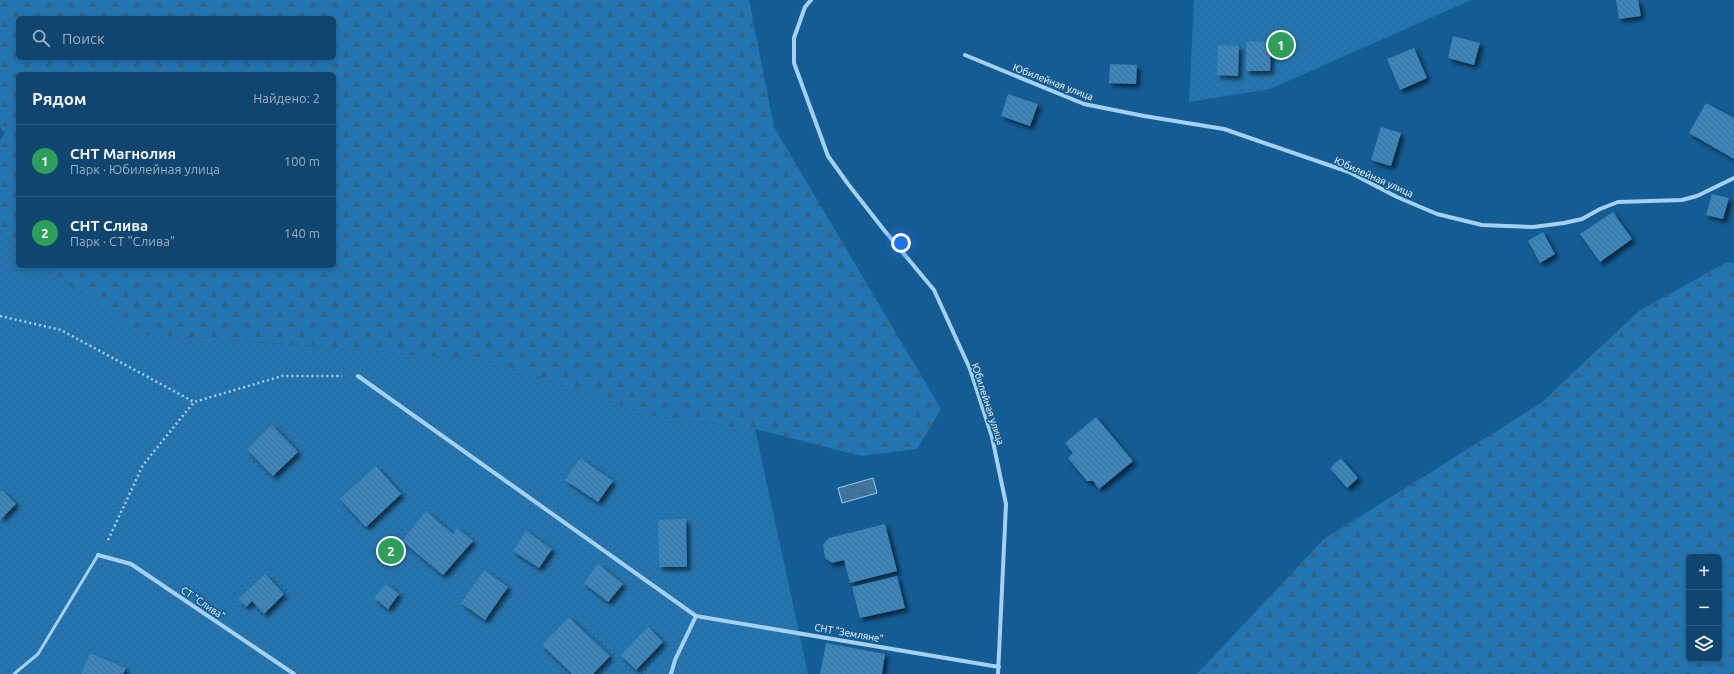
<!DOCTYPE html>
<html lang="ru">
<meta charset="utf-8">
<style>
:root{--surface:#0f456f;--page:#1d4f77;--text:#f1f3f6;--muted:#9bb1c3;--line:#2f5d82;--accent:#e69b98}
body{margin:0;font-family:Ubuntu,sans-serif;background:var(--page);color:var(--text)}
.controls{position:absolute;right:12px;bottom:12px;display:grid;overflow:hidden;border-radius:6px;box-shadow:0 2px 6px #0003}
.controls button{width:36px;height:36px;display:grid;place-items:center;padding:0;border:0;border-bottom:1px solid var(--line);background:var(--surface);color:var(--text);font:20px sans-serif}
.you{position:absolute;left:901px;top:243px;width:14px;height:14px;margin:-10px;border:3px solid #fff;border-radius:50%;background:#1a73e8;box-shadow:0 0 0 6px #1a73e833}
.badge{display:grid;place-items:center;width:26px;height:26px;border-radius:50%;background:var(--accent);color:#fff;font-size:13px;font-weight:700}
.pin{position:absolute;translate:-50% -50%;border:2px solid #fff;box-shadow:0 1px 4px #0006}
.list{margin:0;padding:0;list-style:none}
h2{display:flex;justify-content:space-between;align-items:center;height:52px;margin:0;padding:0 16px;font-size:17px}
h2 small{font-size:13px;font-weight:400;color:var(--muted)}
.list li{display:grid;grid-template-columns:26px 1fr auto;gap:12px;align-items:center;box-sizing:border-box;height:72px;padding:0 16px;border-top:1px solid var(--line)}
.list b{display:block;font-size:15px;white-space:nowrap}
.list p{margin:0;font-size:13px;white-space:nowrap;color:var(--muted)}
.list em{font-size:13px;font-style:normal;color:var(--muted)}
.icon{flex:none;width:22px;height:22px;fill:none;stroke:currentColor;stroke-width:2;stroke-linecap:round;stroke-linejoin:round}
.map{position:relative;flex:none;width:1734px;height:674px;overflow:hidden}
.search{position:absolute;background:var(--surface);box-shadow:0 2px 6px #0003;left:16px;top:16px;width:320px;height:44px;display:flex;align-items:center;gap:10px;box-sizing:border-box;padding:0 14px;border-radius:6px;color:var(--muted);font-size:15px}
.panel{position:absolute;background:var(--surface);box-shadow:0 2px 6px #0003;left:16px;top:72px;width:320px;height:196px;border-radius:6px}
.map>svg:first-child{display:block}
.forest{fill:url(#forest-firs);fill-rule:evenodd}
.garden{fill:url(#garden-dots)}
.water{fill:url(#water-ripples);stroke:#96cdf5}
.building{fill:url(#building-back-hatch);filter:url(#shadow)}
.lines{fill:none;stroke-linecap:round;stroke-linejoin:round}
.path{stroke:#a4d0f2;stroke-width:2.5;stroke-dasharray:2 3;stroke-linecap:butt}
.service{stroke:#a4d0f2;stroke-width:3}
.minor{stroke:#a4d0f2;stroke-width:4}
.labels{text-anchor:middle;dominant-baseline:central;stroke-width:3.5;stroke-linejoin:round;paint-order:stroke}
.street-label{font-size:10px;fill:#fff;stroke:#145c94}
</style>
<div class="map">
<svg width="1734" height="674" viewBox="0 0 1734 674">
<defs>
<pattern id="forest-firs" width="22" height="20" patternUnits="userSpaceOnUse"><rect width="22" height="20" fill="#2375b1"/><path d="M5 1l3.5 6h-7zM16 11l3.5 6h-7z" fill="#38607e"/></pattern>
<pattern id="garden-dots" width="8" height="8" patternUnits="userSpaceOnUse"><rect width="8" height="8" fill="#2375b1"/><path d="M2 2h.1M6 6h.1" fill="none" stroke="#38607e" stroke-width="1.8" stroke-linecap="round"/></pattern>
<pattern id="water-ripples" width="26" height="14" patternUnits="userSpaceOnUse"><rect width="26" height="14" fill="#41749c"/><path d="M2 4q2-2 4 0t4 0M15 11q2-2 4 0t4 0" fill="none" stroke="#475e70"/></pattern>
<pattern id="building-back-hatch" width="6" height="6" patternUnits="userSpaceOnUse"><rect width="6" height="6" fill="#3d86bc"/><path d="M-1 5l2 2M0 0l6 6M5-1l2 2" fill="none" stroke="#436f8f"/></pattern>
<filter id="shadow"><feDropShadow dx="3.5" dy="3.5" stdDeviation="2" flood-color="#0009"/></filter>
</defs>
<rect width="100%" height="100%" fill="#145c94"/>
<path class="forest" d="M0,0h749l25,127 167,282 -24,40 -56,7 -106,-27 -100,-13 -164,-55 -176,-15 -179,-12 -91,-68h289v-192h-316v172l-18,-14v-92l5,-7 -5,-6zM18,18h316v40h-316z
M1727,262l7,1v411h-537l127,-135 217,-136 98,-92zM1689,557h30v102h-30z"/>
<path class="garden" d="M1194,0h277l-201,89 -81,13z
M0,232l18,14v20h27l91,68 179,12 176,15 164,55 100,13 53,245h-808z"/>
<path class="water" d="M873,478l4,15 -35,10 -4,-15z"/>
<path class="building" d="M1616,0h22l3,16 -22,3z
M1453,36l27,7 -6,22 -26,-7z
M1246,41l25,1 -1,29h-24z
M1218,45l21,1 -1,30 -21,-1z
M1414,48l13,30 -27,12 -13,-31z
M1110,64l27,1 -1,19 -27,-1z
M1008,94l30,10 -8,22 -29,-10z
M1706,103l28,15v41l-45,-26z
M1381,127l20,6 -10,33 -20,-6z
M1712,194l17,4 -6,21 -17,-4z
M1613,212l19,27 -32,23 -20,-28z
M1543,232l12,22 -15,9 -12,-22z
M1096,417l37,44 -34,28 -6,-8h-6l-19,-23 5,-5 -8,-10z
M272,425l26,27 -25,24 -26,-27z
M580,458l33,23 -15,21 -33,-22z
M1341,458l17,20 -11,10 -17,-20z
M376,466l25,28 -35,33 -26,-28z
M2,490l14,14 -16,16v-28z
M426,511l27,23 4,-6 16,13 -30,34 -41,-34z
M686,519l1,48h-28l-1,-47z
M885,524l12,47 -47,12 -6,-23 -12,3 -7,-5 -2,-13 6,-7z
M526,531l26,18 -13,19 -26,-17z
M598,564l25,20 -15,18 -24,-19z
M484,570l24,17 -23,33 -24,-17z
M265,574l19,20 -20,20 -12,-13 -6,6 -8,-8z
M897,576l8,32 -45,10 -8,-31z
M386,584l13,10 -11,15 -14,-11z
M569,617l41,39 -17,18h-21l-30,-29z
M648,627l15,15 -27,28 -15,-15z
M826,643l59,11 -3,20h-62z
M90,653l36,15 -3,6h-42z"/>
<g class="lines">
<path class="path" d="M0,316l61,14 133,72
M108,540l35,-75 51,-63 88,-26h60"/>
<path class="service" d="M14,674l24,-20 60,-99"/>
<path class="minor" d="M811,0l-6,7 -11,31v25l34,93 20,28 36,46 50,60 36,79 22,68 14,67 -8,170
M965,55l119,49 60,12 80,13 125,43 48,25 40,17 45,11 51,2 31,-4 18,-4 18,-10 18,-7 64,-2 15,-4 37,-18
M358,376l338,240 303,51
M98,555l33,9 163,110
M671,674l4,-14 21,-44"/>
</g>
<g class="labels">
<g class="street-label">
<text transform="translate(1053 82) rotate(21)">Юбилейная улица</text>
<text transform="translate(1374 177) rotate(24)">Юбилейная улица</text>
<text transform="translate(988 404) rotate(72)">Юбилейная улица</text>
<text transform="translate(203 603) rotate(34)">СТ "Слива"</text>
<text transform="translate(849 633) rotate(10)">СНТ "Земляне"</text>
</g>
</g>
</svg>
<div class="controls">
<button>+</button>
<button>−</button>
<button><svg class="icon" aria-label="layers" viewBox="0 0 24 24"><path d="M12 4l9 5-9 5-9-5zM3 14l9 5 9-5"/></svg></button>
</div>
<div class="you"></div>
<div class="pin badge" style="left:1281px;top:45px;background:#2e9e5b">1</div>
<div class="pin badge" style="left:391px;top:551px;background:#2e9e5b">2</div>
<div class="search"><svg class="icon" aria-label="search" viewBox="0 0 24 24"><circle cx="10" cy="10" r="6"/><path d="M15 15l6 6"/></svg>Поиск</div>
<section class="panel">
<h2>Рядом<small>Найдено: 2</small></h2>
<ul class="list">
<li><span class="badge" style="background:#2e9e5b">1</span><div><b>СНТ Магнолия</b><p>Парк · Юбилейная улица</p></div><em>100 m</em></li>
<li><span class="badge" style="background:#2e9e5b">2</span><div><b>СНТ Слива</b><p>Парк · СТ &quot;Слива&quot;</p></div><em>140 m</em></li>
</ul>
</section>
</div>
